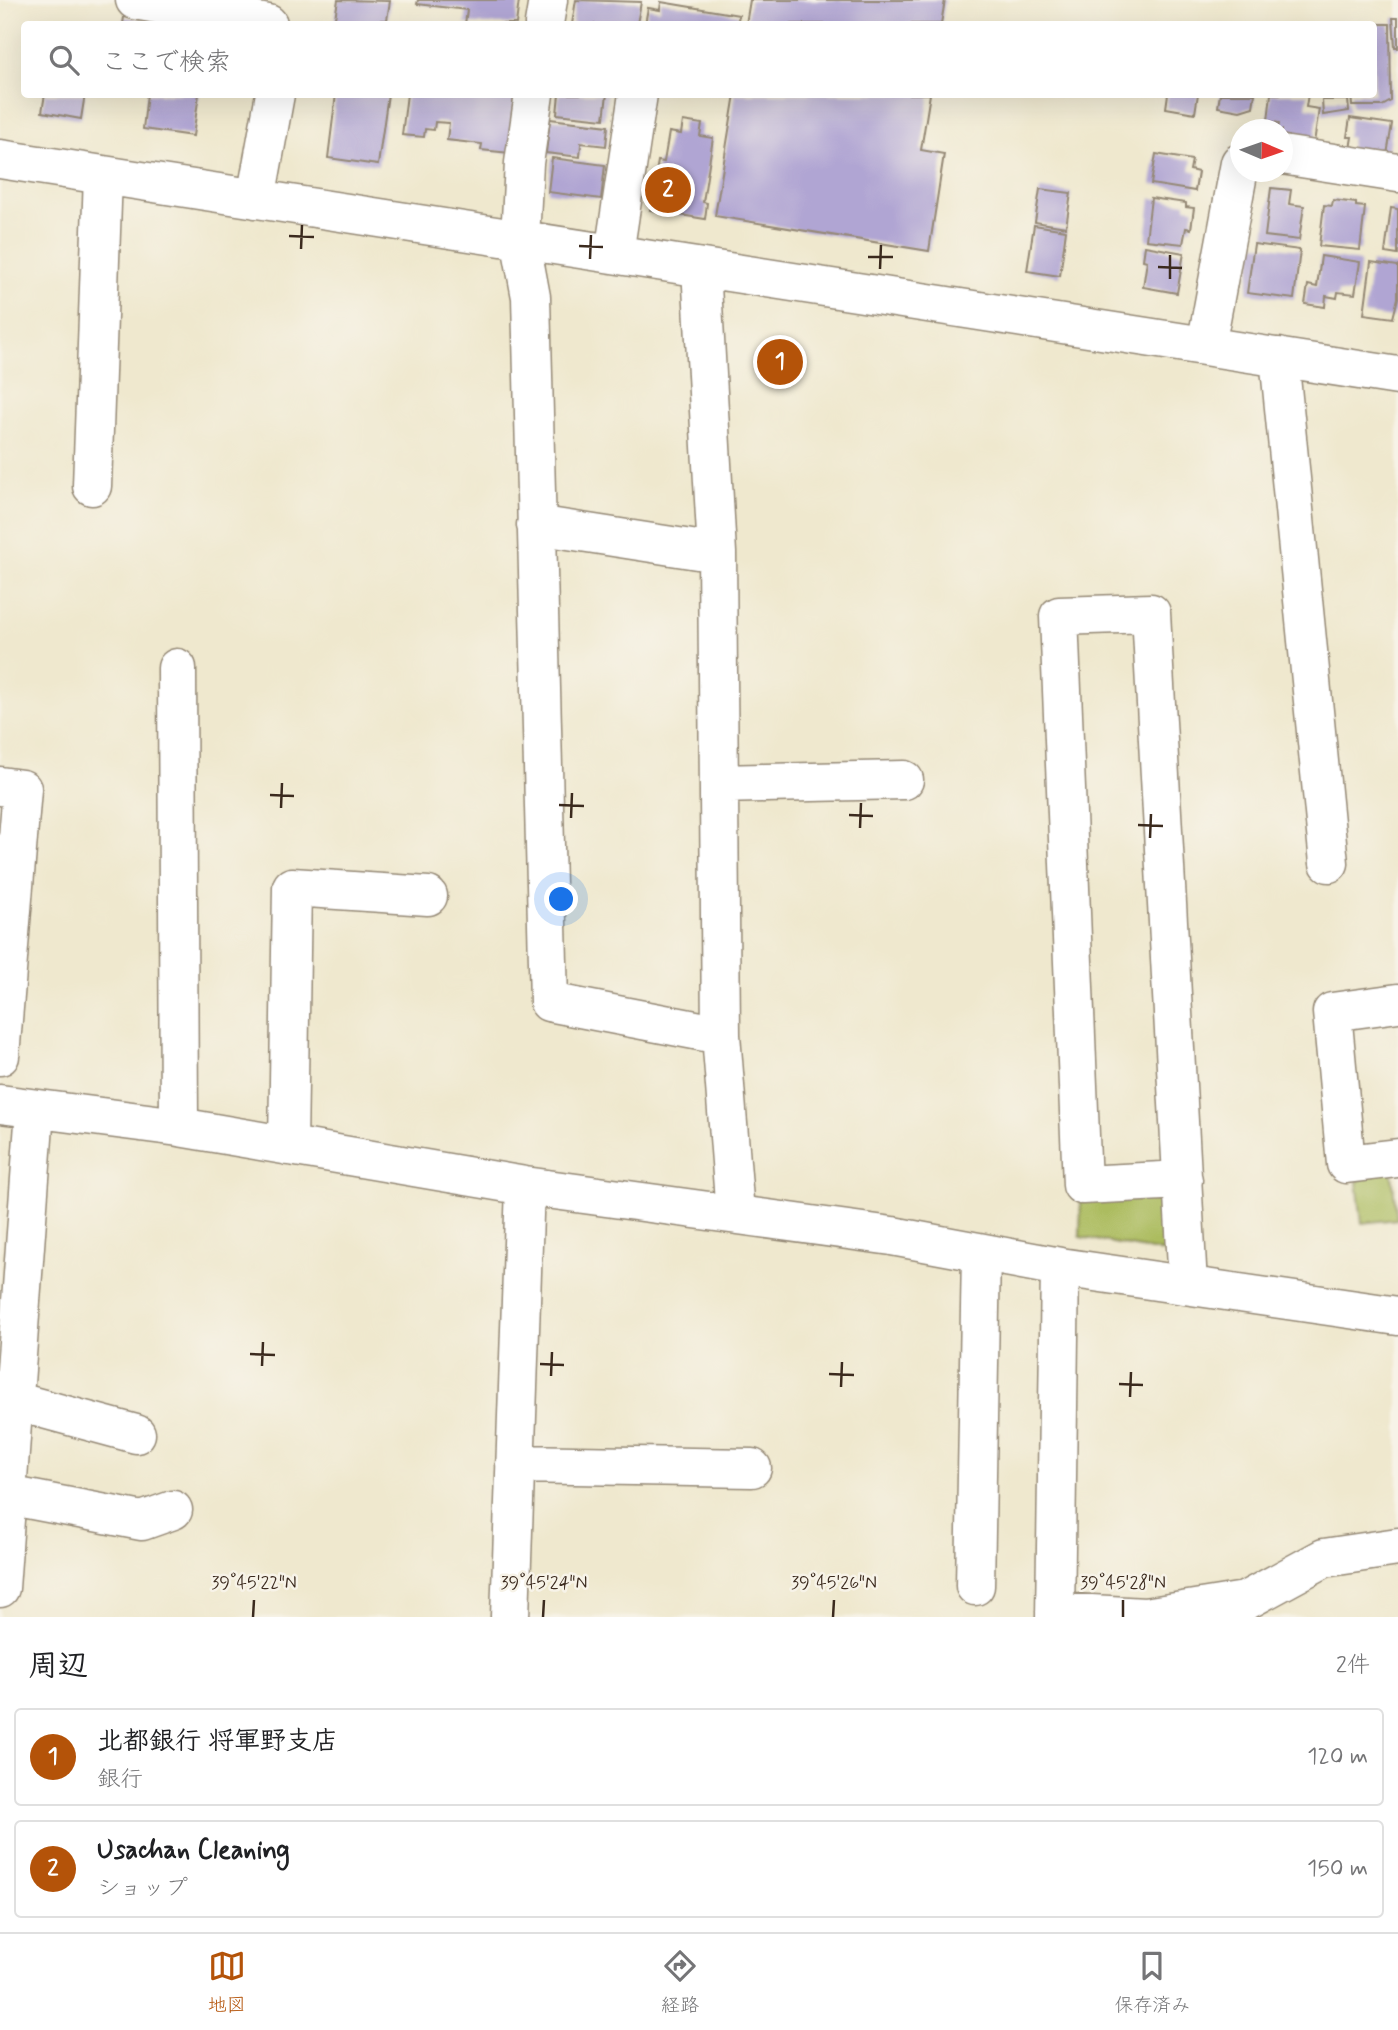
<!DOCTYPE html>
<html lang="ja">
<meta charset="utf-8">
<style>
:root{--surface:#fff;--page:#f6f6f6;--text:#202124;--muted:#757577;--line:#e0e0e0;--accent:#b45309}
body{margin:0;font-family:Mynerve,"Klee One",sans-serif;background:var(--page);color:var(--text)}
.compass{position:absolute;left:1230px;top:119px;width:63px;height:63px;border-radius:50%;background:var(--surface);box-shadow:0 7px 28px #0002;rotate:92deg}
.you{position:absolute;left:562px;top:900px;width:24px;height:24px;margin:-18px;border:5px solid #fff;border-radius:50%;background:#1a73e8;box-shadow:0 0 0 10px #1a73e833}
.badge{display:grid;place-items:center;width:46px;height:46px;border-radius:50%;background:var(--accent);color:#fff;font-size:23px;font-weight:700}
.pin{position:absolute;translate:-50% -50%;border:4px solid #fff;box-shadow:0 2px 7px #0006}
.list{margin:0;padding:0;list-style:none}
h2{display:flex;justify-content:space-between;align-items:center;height:91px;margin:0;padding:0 28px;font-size:30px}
h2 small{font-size:23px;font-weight:400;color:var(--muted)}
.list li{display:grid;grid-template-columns:46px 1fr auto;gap:21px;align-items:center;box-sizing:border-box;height:98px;margin:0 14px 14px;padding:0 14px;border:2px solid var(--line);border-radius:7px}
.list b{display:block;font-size:26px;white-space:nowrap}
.list p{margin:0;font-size:23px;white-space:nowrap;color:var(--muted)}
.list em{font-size:23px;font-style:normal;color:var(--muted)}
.icon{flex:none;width:38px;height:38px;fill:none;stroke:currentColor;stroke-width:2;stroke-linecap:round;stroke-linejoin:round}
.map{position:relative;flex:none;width:1398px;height:1617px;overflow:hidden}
.search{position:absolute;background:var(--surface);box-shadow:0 7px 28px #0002;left:21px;right:21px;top:21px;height:77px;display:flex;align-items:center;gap:18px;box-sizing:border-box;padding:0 24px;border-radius:7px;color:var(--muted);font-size:26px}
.sheet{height:315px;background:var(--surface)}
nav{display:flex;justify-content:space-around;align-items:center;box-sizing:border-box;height:98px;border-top:2px solid var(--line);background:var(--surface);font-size:19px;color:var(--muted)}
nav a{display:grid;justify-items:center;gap:4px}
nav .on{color:var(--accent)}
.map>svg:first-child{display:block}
.green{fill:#acbc5f;stroke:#74733e;stroke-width:2}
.building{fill:#b0a5d3}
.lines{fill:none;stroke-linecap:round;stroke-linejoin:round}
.minor-casing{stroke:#958976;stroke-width:41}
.minor{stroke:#fff;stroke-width:38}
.ticks{fill:none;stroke:#3b2a1e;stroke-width:2.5}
.ticks-label{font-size:18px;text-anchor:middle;fill:#3b2a1e;stroke:#f7f3e8;stroke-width:5;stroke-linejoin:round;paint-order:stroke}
</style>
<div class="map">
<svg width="1398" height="1617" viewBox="0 0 1398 1617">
<rect width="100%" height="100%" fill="#f7f3e8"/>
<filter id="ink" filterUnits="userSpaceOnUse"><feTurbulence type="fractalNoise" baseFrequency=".0143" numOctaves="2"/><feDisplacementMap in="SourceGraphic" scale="14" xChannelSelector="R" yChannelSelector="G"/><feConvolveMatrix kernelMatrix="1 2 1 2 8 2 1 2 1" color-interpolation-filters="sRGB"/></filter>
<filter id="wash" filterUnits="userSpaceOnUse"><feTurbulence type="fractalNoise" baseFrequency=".00686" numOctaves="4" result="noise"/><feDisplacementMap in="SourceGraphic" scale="28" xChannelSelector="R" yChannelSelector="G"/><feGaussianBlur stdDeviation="1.57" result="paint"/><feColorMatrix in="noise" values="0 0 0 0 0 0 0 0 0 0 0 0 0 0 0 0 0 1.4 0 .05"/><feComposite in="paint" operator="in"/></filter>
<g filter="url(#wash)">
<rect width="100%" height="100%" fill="#efe8ce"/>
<path class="green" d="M1391,1166l6,53 -35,4 -5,-42z
M1175,1188l3,67 -98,-18 1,-46z"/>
<g id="blocks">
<path class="building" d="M338,0l52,1 -3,19h-6l-1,4h-46z
M418,0h101l-3,24h-51l2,-14 -50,-6z
M576,0l65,2 -4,22h-65z
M750,0h195l-4,24h-195z
M661,2l78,13 -2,9h-92l3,-16 12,2z
M124,17l39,6v1h-40z
M1393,18h5v30h-3z
M1374,24h16l1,77 -9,5h-30l-1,-12h23z
M45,94h40l-4,25 -39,-7z
M147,94h52l-6,42 -50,-7z
M336,94h52l-10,71 -50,-7z
M407,94h109l-6,59 -29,-3 1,-6 -35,-4 2,-17 -14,-1 -1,8 -9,-1 -1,8 -22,-2z
M559,94h48l-3,25 -47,-5z
M735,94h195l-9,56 23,4 -15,97 -214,-35z
M1168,94h30l-3,19 -29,-5z
M1220,94h35l-2,13 -13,4 -22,-4z
M1271,94h37l-2,13 13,2 -5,34 -25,-3v-4l-7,-1v-5h-4l1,-7 -11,-2z
M1322,100h26l1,11 -26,4z
M1350,118l42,6 -5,31 -37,-6 2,-12h-5z
M550,119l58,7 -2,20 -25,-3 -1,14 -34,-4z
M683,121l19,3 -2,12 13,2 -10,64 4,1 -2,16 -55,-9 8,-49 6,1 5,-30 12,2z
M1156,154l36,6 -2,10 8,2 -3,19 -44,-7z
M552,158l53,7 -4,34 -53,-7z
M1271,188l20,2 -2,14 15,2 -5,34 -34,-4z
M1040,189l31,4 -5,34 -31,-5z
M1151,198l35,5v4l8,1 -3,21 -5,-1 -3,16 -37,-4z
M1333,200l23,3v3l9,1 -5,43 -41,-4 5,-41 8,1z
M1391,208l7,1v46l-13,-2z
M1034,225l32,5 -6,46 -33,-5z
M1254,244l46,6 -6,49 -47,-6z
M1145,246l39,7 -7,40 -34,-6 4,-26 -4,-1z
M1321,256l39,6 -5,32 -17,-2 -1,6 -11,-2 -1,11 -20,-3 3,-19 9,2z
M1371,262l27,4v32l-5,20 -29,-4z"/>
</g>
</g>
<g filter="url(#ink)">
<use href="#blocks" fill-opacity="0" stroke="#958976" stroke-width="2"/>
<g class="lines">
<g class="minor-casing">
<path id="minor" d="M135,0l133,24
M544,24l4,-24
M534,94l-10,69 -4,75 11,59 18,705 172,33
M1282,155l116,18
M0,159l1398,217
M256,199l19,-105
M614,254l24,-160
M701,268l16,285 4,482 14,178
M1206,346l34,-183
M1279,357l50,506
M92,486l11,-311
M536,525l181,28
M177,668l2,459
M719,784l185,-4
M0,786l22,3 -22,267
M1398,1003l-66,9 14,152 52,-6
M0,1104l179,23 346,59 367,50 168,31 338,49
M288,1146l4,-259 136,9
M1183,1180l-101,5 -23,-569 92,-3 37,672
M14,1401l122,33
M515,1464l237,4
M7,1495l135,26 31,-11
M975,1586l6,-333
M0,1588l35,-478
M1055,1612l90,5 100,-16 79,-43 74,-11
M510,1617l15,-431
M1055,1617l5,-350"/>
</g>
<use href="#minor" class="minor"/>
</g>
</g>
<path class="ticks" d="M289,236l25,1M579,246l24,1M301,249l1,-24M868,257h25M590,259l1,-24M1158,267l24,1M880,269l1,-24M1170,279v-24M270,795l24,1M559,805l25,1M281,808l1,-25M849,815l24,1M571,818l1,-25M1138,825l25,1M860,828l1,-25M1150,838l1,-24M250,1354l25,1M540,1364l24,1M262,1366l1,-24M829,1374l25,1M551,1376l1,-24M1119,1384l24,1M841,1387l1,-25M1130,1397l1,-25M253,1617l1,-17M543,1617l1,-17M833,1617l1,-17M1123,1617v-17"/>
<g class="ticks-label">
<text x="254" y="1588">39°45'22"N</text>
<text x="544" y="1588">39°45'24"N</text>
<text x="834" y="1588">39°45'26"N</text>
<text x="1123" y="1588">39°45'28"N</text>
</g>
</svg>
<svg class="compass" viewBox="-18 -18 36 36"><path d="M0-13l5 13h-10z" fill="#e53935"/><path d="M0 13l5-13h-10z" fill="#757577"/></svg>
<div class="you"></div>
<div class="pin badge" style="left:780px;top:362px">1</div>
<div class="pin badge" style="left:668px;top:190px">2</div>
<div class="search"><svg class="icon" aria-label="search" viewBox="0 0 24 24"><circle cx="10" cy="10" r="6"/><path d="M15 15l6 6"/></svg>ここで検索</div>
</div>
<section class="sheet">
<h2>周辺<small>2件</small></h2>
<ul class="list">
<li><span class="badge">1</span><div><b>北都銀行 将軍野支店</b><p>銀行</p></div><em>120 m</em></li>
<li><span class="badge">2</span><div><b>Usachan Cleaning</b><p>ショップ</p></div><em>150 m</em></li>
</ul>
</section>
<nav>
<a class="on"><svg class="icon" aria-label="map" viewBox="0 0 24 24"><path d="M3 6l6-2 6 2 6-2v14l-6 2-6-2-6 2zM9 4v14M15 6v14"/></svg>地図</a>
<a><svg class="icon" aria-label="directions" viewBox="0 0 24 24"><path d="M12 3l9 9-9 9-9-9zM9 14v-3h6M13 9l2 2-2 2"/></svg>経路</a>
<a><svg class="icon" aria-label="saved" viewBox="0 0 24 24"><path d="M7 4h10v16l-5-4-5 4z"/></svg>保存済み</a>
</nav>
